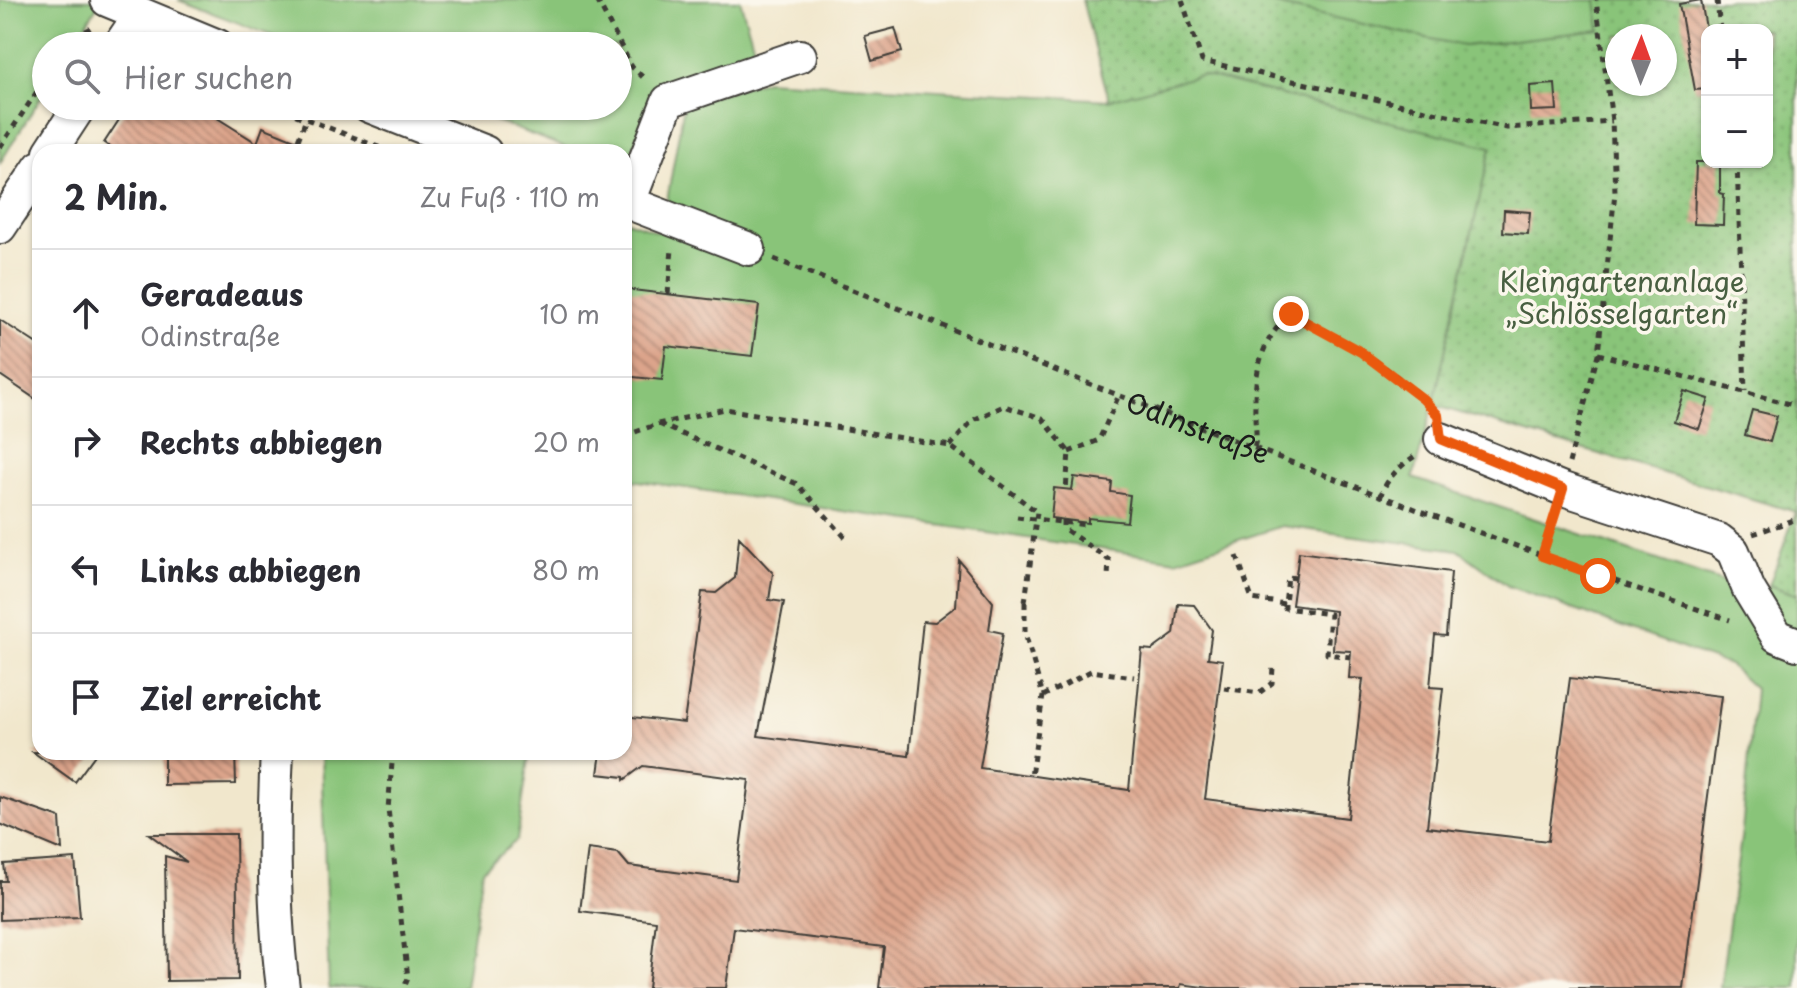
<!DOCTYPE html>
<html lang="de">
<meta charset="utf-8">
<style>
:root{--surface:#fff;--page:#f7f7f7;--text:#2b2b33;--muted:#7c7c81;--line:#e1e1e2}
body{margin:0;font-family:"Playpen Sans",sans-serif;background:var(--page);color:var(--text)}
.controls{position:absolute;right:24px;top:24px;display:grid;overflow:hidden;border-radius:16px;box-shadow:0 2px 6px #0004}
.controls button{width:72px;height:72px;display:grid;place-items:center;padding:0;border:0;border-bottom:2px solid var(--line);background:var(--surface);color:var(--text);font:40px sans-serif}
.compass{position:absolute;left:1605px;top:24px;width:72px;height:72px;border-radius:50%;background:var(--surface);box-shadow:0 2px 6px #0004;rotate:1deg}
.stop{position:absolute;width:24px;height:24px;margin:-18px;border:6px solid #ea580c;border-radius:50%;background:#fff}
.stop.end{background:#ea580c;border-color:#fff;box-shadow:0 2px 8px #0008}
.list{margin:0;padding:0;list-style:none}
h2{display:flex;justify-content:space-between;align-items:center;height:104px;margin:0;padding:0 32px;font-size:34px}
h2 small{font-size:26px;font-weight:400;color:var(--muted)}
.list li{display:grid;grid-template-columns:52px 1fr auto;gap:24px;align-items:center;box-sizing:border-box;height:128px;padding:0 32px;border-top:2px solid var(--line)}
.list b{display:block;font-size:30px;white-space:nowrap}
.list p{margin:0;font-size:26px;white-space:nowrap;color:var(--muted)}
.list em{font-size:26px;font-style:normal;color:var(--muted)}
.icon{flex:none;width:44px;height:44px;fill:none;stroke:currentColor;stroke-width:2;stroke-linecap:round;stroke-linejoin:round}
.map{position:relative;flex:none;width:1797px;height:988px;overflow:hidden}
.search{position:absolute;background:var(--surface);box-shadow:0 2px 6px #0004;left:32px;top:32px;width:600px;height:88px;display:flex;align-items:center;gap:20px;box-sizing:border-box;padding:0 28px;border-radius:44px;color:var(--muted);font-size:30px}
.panel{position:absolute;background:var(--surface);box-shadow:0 2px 6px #0004;left:32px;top:144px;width:600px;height:616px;border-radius:24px}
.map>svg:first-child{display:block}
.grass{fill:url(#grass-dots);stroke:#52704a;stroke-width:2;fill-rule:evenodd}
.park{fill:#89c479;stroke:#52704a;stroke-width:2}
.building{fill:url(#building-back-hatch)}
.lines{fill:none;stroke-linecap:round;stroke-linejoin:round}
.minor-casing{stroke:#3c3a36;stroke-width:36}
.path{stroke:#3c3a36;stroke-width:5;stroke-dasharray:6 6;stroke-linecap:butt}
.minor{stroke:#fff;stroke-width:32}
.path-bridge{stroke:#3c3a36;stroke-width:5;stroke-dasharray:6 6;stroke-linecap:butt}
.route{stroke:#ea580c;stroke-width:10}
.labels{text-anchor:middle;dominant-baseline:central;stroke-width:7;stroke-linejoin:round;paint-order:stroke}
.park-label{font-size:28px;fill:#485f41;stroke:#fbf7ec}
.street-label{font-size:28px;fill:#1c1c1c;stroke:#fbf7ec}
</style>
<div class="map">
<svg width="1797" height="988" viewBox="0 0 1797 988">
<defs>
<pattern id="grass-dots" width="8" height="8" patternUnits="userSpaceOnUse" patternTransform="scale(2)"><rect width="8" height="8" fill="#89c479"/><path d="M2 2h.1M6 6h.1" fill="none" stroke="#76a868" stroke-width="1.8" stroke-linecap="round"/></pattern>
<pattern id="building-back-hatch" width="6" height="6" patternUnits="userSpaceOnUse" patternTransform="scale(2)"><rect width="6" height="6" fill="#dca48b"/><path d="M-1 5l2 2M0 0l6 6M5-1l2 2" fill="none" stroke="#b28571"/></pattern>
</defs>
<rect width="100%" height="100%" fill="#fbf7ec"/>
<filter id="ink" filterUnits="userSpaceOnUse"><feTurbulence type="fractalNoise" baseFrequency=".0125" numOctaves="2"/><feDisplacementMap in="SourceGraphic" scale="16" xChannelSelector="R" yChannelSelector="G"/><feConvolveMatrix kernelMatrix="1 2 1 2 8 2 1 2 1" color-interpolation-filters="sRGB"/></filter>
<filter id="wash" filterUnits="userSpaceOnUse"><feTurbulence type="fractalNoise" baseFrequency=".006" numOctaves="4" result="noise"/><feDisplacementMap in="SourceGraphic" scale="32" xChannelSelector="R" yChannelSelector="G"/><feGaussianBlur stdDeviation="1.8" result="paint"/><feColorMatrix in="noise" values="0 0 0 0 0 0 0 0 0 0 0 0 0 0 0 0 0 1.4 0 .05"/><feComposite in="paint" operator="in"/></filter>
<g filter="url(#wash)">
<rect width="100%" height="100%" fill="#f1e7cc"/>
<path class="grass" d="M1082,0h171l211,46 136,-16 -4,-30h201v595l-28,-10 27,-73 -363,-107 58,-258 -382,-47zM1707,30h60v132h-60zM1617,36h48v48h-48z"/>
<path class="park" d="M0,0h101l-28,46h-27v43l-46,74z
M178,0h562l19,64 -99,30 -36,72v-14h-47l-121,-46h162v-60h-319z
M1253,0h343l4,30 -136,16z
M1201,75l290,72 -58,258 -20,73 352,118 4,-11 28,10v393h-77l22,-157 13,-142 -26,-24 -221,-79 -50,-36 -176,-24 -106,34 -552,-81v-259l34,12 8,-26 18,-102 82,-24 343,20z
M321,752h209l-13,88 -35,30 -17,118h-136z"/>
<g id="blocks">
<path class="building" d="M1701,0l6,34v55l-12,1 -16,-86z
M895,28l7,24 -30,9 -7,-25z
M1555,84l2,26 -26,1 -1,-25z
M128,106h70l59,37 6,-16 61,25h-206l-14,-9z
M1696,162h24v31l4,1 -1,31 -29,-1z
M1504,210l26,2 -2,22 -25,-2z
M624,289l135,16 -7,51 -86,-10 -4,34 -38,-4z
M0,320l40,26v56l-40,-27z
M1684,391l25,8 -10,30 -25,-8z
M1752,410l25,6 -7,26 -25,-7z
M1074,477l38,5 -1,10 19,3 -3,27 -39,-4v5l-37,-5 3,-30 18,2z
M739,537l34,36 -4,27 15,2 -26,134 151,20 14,-135 12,1 21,-16 3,-46 34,42 -4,28 14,3 -23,135 149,22 13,-141 10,1 22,-16 4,-30 16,1 18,25 -4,28 15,2 -18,139 143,19 15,-139 -14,-1 2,-27 -18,-1 2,-39 -43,-6 7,-53 152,20 -5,64 -11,-1 -5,52 13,1 -16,139 121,14 22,-163 151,18 -38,292h-473l-29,-4 -1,4h-301l5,-41 -150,-19 -8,60h-78l8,-67 -76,-10 8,-62 30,4 11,13 107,14 13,-100 -106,-14 -19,14v-3l-26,-3 3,-22h23v-36l60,7 18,-131 14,1 19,-15z
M33,752h64l-22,30z
M164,752h71l1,32 -72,1z
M0,797l60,21 2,32 -62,-26z
M149,834h87l2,146 -71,1 -2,-125 22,6z
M75,859l5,58 -80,3v-39h6l-2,-17z"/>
</g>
</g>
<g filter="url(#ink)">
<use href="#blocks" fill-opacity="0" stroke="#3c3a36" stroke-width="2"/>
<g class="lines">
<g class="minor-casing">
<path id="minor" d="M107,0l111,46
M119,46l21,-31
M369,106l116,46
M50,152l30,-46
M624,201l125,48
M629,202l39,-101 132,-45
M0,227l40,-60
M1441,439l122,50 156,51 14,11 16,39 28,46 20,8
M277,752c-4,78 -4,158 6,236"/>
</g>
<g class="path">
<path d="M597,0l35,67 14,13"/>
<path d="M1182,0l20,61 305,67 105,-7"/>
<path d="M1717,0l3,30"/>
<path d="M67,46l6,-8 22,-12"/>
<path d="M273,106l118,46"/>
<path d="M298,140l8,-21"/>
<path d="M0,147l46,-69"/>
<path d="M358,152l4,-11"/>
<path d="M1737,162l8,229"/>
<path id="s1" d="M774,259c317,125 633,254 956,361"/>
<path d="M668,294l4,-45"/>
<path d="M1598,354l199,52"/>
<path d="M659,424l138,60 48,53"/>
<path d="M624,436l34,-12 67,-15 225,37 87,66"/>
<path d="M950,446l23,-26 31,-14 38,12 27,34 -3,38"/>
<path d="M1254,447c4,-11 1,-19 1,-31 -1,-41 4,-76 36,-102 50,24 104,55 142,96"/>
<path d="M1069,452l30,-12 20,-45"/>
<path d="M1569,463l29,-109 17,-162 -3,-71 -16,-121"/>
<path d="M1380,497c8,-21 20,-31 38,-43"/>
<path d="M1017,517l70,8"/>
<path d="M1063,520v8l46,32 -1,17"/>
<path d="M1753,534l44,-15"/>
<path d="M1237,556l15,43 33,5 3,-27 8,1"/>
<path d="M1542,556l13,-41"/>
<path d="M1025,602v31l18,63 -12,80"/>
<path d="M1285,604v4l45,6 -3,40 23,3"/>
<path d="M1224,688l35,5 13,-10 1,-16"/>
<path d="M1043,696l48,-25 43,6"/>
<path d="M393,752l-5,57 20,169 -4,10"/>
</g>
<use href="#minor" class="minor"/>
<path class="path-bridge" d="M1025,602l12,-90"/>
</g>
</g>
<g class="lines" filter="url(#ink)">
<path class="route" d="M1291,314l70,38 62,47 15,16 3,24 122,50 -21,67 56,20"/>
</g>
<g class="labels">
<g class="park-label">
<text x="1622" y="280">Kleingartenanlage<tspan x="1622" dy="32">„Schlösselgarten“</tspan></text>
</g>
<g class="street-label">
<text stroke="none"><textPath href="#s1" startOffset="456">Odinstraße</textPath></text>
</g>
</g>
</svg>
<div class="controls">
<button>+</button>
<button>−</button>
</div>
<svg class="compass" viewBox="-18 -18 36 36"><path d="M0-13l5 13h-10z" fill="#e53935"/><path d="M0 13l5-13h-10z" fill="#7c7c81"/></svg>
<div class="stop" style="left:1598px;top:576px"></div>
<div class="stop end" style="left:1291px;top:314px"></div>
<div class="search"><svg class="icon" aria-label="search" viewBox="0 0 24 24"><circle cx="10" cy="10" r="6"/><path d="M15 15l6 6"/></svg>Hier suchen</div>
<section class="panel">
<h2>2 Min.<small>Zu Fuß · 110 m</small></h2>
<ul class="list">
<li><svg class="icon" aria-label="ahead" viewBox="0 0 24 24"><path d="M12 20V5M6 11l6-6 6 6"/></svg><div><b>Geradeaus</b><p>Odinstraße</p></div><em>10 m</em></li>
<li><svg class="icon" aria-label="right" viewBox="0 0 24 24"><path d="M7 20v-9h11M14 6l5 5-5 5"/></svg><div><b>Rechts abbiegen</b></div><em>20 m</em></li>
<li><svg class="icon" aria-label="left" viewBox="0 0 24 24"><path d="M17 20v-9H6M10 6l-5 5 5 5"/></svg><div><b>Links abbiegen</b></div><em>80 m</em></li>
<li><svg class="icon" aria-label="arrive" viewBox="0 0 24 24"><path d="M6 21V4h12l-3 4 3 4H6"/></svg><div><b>Ziel erreicht</b></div></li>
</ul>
</section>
</div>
